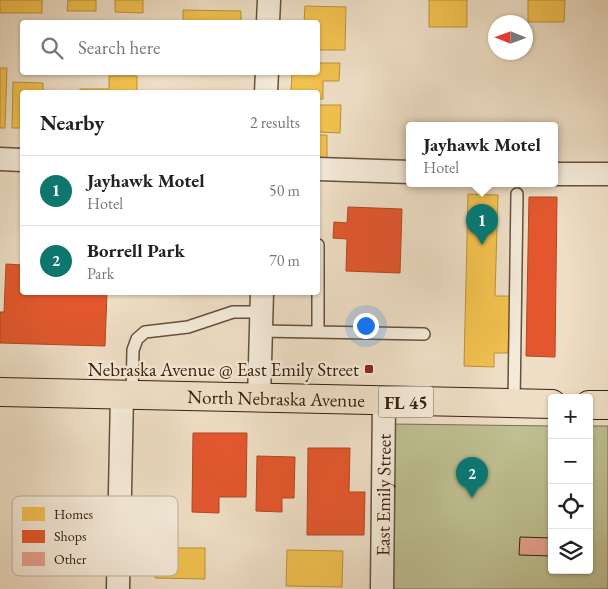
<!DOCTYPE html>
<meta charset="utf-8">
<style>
:root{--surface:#fff;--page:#f6f6f6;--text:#222;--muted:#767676;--line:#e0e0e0;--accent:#0f766e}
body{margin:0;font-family:"EB Garamond",serif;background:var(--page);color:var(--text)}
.controls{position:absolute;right:15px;bottom:15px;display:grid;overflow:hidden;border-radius:5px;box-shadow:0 1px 4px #0004}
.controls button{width:45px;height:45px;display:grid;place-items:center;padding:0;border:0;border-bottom:1px solid var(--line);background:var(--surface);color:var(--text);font:25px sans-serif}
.compass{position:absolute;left:488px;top:15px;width:45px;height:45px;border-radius:50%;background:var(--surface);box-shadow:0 1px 4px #0004;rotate:271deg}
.you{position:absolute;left:365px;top:325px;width:18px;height:18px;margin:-12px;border:4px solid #fff;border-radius:50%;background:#1a73e8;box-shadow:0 0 0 8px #1a73e833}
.badge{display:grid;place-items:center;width:32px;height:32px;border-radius:50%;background:var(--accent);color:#fff;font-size:16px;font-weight:700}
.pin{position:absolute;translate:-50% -41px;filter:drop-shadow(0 1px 2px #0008)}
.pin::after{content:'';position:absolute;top:26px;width:18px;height:15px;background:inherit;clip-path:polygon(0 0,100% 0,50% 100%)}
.popup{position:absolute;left:406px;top:122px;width:152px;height:65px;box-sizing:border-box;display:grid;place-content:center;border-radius:5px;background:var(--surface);filter:drop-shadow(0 1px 4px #0005);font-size:16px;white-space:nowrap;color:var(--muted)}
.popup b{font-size:19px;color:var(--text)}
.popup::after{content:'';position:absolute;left:50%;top:100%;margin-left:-10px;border:10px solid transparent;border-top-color:var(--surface)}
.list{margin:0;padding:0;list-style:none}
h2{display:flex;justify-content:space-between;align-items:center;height:65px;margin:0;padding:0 20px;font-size:21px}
h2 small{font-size:16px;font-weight:400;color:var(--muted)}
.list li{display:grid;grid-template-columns:32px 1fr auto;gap:15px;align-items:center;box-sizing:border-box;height:70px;padding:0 20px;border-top:1px solid var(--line)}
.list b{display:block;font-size:19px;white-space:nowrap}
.list p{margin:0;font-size:16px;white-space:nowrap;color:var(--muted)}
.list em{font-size:16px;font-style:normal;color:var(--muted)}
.icon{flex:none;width:28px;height:28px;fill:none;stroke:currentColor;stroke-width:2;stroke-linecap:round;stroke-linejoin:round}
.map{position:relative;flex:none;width:608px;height:589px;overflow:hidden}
.search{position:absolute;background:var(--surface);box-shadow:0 1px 4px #0004;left:20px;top:20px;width:300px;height:55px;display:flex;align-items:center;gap:12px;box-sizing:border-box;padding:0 18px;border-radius:5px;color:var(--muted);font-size:19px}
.panel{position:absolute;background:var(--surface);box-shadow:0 1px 4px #0004;left:20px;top:90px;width:300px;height:205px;border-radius:5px}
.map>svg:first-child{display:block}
.green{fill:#bec091;stroke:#7b7050}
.homes{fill:#f2c14e;stroke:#ba913b}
.shops{fill:#e4572e;stroke:#b04724}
.building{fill:#e8a391;stroke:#38210e}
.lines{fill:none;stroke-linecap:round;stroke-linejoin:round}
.lane-casing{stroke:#66503c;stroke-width:14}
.street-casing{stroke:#66503c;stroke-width:25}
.primary-casing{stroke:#38210e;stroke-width:30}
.lane{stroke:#f4ead9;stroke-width:11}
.street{stroke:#f4ead9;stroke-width:22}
.primary{stroke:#eedec5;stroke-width:28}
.poi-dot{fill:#8f2418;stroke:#f4ead9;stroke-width:2}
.labels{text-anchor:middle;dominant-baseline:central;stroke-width:5;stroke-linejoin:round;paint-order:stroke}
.shield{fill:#f4ead9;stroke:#705d4b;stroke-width:1}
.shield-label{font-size:18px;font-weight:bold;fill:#38210e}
.poi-label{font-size:19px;fill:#38210e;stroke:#f4ead9;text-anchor:end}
.street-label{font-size:19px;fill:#38210e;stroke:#f4ead9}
.key{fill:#f4ead9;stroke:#bcae9c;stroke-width:1}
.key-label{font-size:14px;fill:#38210e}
</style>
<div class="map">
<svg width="608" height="589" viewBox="0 0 608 589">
<rect width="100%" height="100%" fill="#eedec5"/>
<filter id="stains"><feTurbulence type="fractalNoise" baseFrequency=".004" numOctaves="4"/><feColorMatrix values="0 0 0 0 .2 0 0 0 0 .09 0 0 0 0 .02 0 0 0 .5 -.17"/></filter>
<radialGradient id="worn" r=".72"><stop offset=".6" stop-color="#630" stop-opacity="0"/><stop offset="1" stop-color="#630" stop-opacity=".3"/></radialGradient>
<path class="green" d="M393,424l159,2v144h37v-144h19v163h-215z"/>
<path class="homes" d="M0,0h42v13h-42z
M68,0h28v11h-29z
M115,0h28v13l-28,-1z
M429,0h38v27h-38z
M528,0h37l-1,22h-36z
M305,6l41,1 -1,43h-27v-28h-14z
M183,10l58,1v11h-58z
M318,63h22l-1,18h-16v18h-5v-7h-27l1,-20h26z
M0,68h7l-2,60h-5z
M109,76h28v16h-57v-3h29z
M13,82l30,1v9h-21v36h-10z
M318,105h23l-1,28 -22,-1z
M318,135h9v24h-9z
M468,194l30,1 -3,101h15l-2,57h-14v14l-30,-1z
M43,531h33v44l-33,-1z
M155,548h50v31l-50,-1z
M287,550l56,1 -1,36 -56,-1z"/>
<path class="shops" d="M529,197h28l-2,160 -29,-1z
M348,207l54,2 -2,64 -54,-2 1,-32 -14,-1 1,-16 13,1z
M6,264l16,1v27h85l-2,54 -105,-3v-31h4z
M193,433h54l-1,64h-27v16l-27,-1z
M308,448h42l-1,44h16l-1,43h-57z
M257,456l38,1 -1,41h-12v14l-26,-1z"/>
<path class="building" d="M520,537l32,1v18l-33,-1z"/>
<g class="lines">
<g class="lane-casing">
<path id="lane" d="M318,245v87
M261,331l163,3
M132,395l1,-45 4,-11 8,-7 43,-5 45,-15h28
M514,403l3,-209"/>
</g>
<g class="street-casing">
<g id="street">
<path d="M268,22l1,-22"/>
<path d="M266,92l1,-20"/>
<path d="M0,159l22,1"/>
<path d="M318,169l92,3"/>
<path d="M554,174h54"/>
<path d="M259,399l3,-107"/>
<path d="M118,589l4,-194"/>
<path id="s1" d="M382,589l2,-188"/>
</g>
</g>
<g class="primary-casing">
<g id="primary">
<path id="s2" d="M0,392l552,12"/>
<path d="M589,405h19"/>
</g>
</g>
<use href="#lane" class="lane"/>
<use href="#street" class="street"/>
<use href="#primary" class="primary"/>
</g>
<rect class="poi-dot" x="364" y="364" width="10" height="10" rx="2.5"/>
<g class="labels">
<rect class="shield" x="378.5" y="386.5" width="55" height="31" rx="4"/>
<g class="shield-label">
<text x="406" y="402">FL 45</text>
</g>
<g class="poi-label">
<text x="359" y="369">Nebraska Avenue @ East Emily Street</text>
</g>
<g class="street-label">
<text stroke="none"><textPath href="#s2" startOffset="276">North Nebraska Avenue</textPath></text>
<text stroke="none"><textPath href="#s1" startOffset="94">East Emily Street</textPath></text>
</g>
</g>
<rect x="12" y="496" width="166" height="80" rx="8" class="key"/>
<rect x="22" y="507" width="23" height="14" fill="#f2c14e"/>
<rect x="22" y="530" width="23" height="13" fill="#e4572e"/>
<rect x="22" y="552" width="23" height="14" fill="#e8a391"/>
<g class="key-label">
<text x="54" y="519">Homes</text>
<text x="54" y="541">Shops</text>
<text x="54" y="564">Other</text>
</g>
<rect width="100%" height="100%" filter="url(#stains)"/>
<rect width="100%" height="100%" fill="url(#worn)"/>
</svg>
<div class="controls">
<button>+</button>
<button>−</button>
<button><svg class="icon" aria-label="locate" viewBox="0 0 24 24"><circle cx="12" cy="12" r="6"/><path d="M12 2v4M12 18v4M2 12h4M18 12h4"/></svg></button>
<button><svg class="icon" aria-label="layers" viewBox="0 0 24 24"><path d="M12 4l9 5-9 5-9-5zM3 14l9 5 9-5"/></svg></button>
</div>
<svg class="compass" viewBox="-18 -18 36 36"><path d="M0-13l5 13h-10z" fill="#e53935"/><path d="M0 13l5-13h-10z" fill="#767676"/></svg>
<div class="you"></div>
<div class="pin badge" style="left:482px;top:245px">1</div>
<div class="popup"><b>Jayhawk Motel</b>Hotel</div>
<div class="pin badge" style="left:472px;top:498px">2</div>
<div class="search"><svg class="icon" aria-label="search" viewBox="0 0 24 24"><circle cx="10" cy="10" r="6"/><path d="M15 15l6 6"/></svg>Search here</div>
<section class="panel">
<h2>Nearby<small>2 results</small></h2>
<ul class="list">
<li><span class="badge">1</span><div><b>Jayhawk Motel</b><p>Hotel</p></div><em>50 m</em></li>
<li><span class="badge">2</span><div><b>Borrell Park</b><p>Park</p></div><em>70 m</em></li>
</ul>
</section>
</div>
